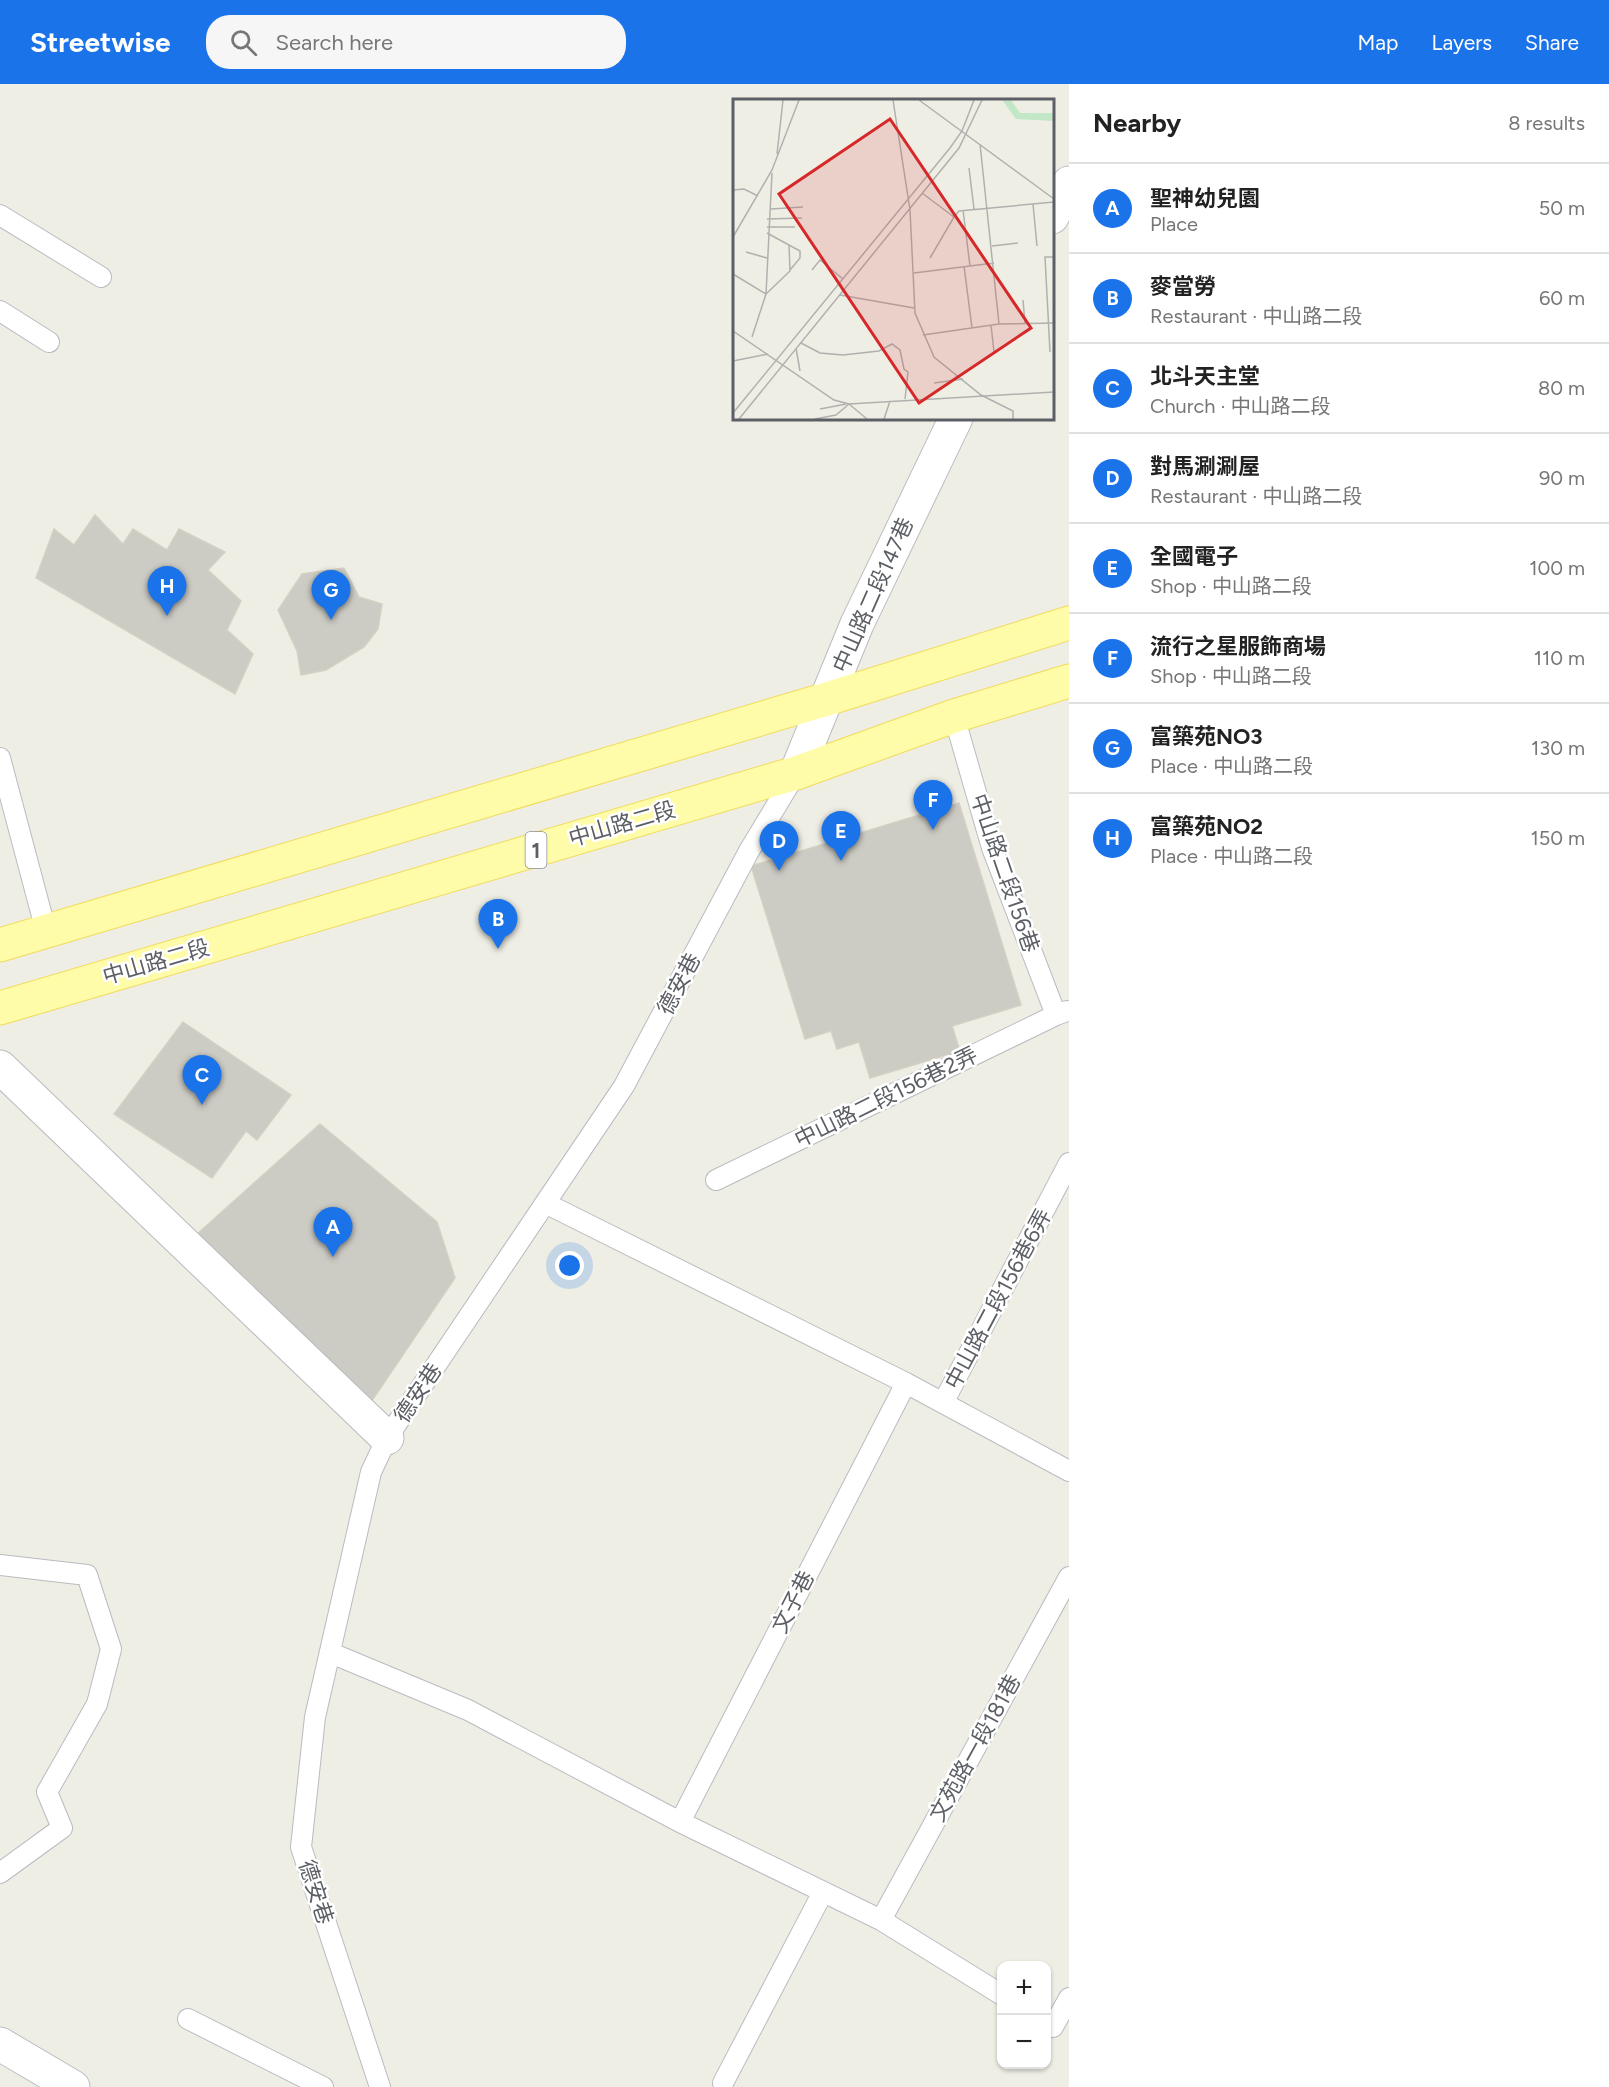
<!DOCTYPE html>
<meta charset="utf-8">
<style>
:root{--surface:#fff;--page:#f6f6f6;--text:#222;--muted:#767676;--line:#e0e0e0;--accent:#1a73e8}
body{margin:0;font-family:Figtree,"Noto Sans TC",sans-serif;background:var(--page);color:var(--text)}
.controls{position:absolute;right:18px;bottom:18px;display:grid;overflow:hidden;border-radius:12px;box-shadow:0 2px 4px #0004}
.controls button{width:54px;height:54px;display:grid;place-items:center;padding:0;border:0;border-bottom:2px solid var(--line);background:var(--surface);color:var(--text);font:30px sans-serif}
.you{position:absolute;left:570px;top:1182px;width:21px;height:21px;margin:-15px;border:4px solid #fff;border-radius:50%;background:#1a73e8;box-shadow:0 0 0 9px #1a73e833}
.badge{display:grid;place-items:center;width:39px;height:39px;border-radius:50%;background:var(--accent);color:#fff;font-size:20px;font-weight:700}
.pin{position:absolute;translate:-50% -50px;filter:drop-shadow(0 2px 3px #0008)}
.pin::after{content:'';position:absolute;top:32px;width:21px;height:18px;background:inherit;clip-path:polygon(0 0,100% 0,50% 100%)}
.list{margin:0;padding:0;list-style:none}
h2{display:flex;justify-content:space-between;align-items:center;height:78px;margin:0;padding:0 24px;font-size:26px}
h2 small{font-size:20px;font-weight:400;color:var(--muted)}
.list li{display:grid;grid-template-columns:39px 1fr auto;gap:18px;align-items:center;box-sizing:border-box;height:90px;padding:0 24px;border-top:2px solid var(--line)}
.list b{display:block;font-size:22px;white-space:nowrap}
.list p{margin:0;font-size:20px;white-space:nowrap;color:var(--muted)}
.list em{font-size:20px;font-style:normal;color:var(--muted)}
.icon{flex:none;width:33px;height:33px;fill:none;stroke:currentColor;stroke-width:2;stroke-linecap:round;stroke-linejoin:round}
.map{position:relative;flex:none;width:1069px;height:2003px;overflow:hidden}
header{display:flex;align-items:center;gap:36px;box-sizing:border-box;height:84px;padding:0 30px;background:var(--accent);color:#fff}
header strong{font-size:28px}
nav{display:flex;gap:33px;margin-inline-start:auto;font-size:21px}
.search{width:420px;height:54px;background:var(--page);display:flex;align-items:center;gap:15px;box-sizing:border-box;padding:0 21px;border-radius:24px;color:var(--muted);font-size:22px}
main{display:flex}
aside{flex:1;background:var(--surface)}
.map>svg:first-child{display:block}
.building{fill:#cccbc4;stroke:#d4d1c3;stroke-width:1.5}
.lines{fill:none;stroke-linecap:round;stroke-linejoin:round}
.service-casing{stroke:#b9bbc0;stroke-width:22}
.minor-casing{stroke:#b9bbc0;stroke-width:35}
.secondary-casing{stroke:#babcc3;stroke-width:35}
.primary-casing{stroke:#f2db5a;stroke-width:35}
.service{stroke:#fff;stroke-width:20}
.minor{stroke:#fff;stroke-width:33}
.secondary{stroke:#fff;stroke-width:33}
.primary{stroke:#fffca9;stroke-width:33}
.labels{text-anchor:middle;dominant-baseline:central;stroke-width:5;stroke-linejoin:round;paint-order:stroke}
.shield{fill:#fff;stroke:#8d8f93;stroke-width:1.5}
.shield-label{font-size:21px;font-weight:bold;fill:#5c5f65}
.street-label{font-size:22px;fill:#5c5f65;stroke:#fff}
.inset-road{fill:none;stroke:#b0b1ae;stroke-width:1.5}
.view{fill:#d62828;fill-opacity:0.15;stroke:#d62828;stroke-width:3}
.inset-edge{fill:none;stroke:#5c5f65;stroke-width:3}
</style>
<header>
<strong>Streetwise</strong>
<div class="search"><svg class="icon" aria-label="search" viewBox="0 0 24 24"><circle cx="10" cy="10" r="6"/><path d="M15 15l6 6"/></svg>Search here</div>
<nav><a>Map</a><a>Layers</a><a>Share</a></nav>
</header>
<main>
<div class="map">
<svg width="1069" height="2003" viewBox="0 0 1069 2003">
<rect width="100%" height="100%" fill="#efeee5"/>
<path class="building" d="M95,431l28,29 10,-15 34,21 12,-21 46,23 -17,18 33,31 -14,29 26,24 -18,40 -199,-116 18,-49 20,16z
M344,484l15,29 23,7 -4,25 -14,18 -38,23 -25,5 -4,-24 -19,-41 24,-36z
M959,719l62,202 -69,21 8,25 -90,27 -11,-36 -22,7 -6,-18 -26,8 -54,-173z
M183,938l108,73 -34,45 -11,-9 -34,47 -98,-64z
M320,1040l117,98 18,56 -88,130 -171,-173z"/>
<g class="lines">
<g class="service-casing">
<path id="service" d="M0,131l101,62
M0,227l49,31
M954,632l38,132 64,167 11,-4
M0,674l46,173
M716,1096l340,-165
M547,1120l359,179 163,88
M943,1319l126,-240
M0,1481l87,10 24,74 -14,55 -50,88 15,36 -62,45
M331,1569l137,57 212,112 201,98 121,75
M680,1738l226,-439
M881,1836l188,-343
M188,1935l135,68
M1053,1943l16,-29
M723,1999l100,-191
M380,2003l-79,-240 14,-130 56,-245 16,-34 237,-352 125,-235 47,-78"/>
</g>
<g class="minor-casing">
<path id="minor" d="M1052,133l17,-34
M796,689l61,-149 99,-206
M0,983l387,371"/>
</g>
<g class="secondary-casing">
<path id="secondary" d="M0,1960l73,43"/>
</g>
<g class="primary-casing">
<path id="primary" d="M0,861l827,-246 242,-76
M0,924l796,-235 158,-57 115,-35"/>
</g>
<use href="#service" class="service"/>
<use href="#minor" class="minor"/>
<use href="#secondary" class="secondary"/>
<use href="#primary" class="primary"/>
</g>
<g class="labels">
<rect class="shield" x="525.5" y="748" width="21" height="36" rx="4.5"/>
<g class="shield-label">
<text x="536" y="766">1</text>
</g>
<g class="street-label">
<text transform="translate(873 511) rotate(-66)">中山路二段147巷</text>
<text transform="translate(622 740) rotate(-16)">中山路二段</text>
<text transform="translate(1005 789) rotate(71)">中山路二段156巷</text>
<text transform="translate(156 878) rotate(-16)">中山路二段</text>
<text transform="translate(679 900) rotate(-62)">德安巷</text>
<text transform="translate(886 1013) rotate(-26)">中山路二段156巷2弄</text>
<text transform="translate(998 1215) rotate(-62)">中山路二段156巷6弄</text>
<text transform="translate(418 1309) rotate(-56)">德安巷</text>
<text transform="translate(793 1518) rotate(-63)">文子巷</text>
<text transform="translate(975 1664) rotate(-61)">文苑路一段181巷</text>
<text transform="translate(316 1808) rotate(72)">德安巷</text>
</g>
</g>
<g transform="translate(733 15)">
<rect width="321" height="321" fill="#efeee5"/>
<path d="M278,1l9,13h34v8l-38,-2 -13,-18z" fill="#c1e7c6"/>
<path class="inset-road" d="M160,1l17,110 5,103 19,44 47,38 32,16v8M186,1l135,99M247,45l19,180M44,55l6,-54M236,69l5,41M0,91l11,-1 14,7M189,94l32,24 5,-6 95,-9M300,105l4,42M38,110l32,-2M230,111l7,56M34,120l35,-1M34,128h28M34,134l33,18v7l-10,12M0,138l39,-67 27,-70M259,147l26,-3M13,153l21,6M197,159l24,-41M231,167l8,62M79,171l8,-10 23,19M181,174l80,-10M0,175l33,20 -14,43M33,195l6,-121M33,195l24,-23 -1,-26M107,196l74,13M290,201l2,23M258,226l3,27M0,232l101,69 15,4 205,-12M190,236l76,-11 55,-1M68,244l19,10 23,2 36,-4 13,-7 8,6 4,19 4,3 -3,27M63,249l4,23M317,253l-5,-95h9M0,262l35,-7M201,284l29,-4M116,305l18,15M87,310l26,-5M0,314l217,-265 12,-17 12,-31M6,320l220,-271 23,-48M82,320l21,-4 13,-11M151,320l6,-18"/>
<path class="view" d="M157,20l141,209 -112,75 -140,-209z"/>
<rect width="321" height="321" class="inset-edge"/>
</g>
</svg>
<div class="controls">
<button>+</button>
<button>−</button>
</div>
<div class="you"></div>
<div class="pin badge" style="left:333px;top:1173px">A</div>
<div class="pin badge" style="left:498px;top:865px">B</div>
<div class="pin badge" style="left:202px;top:1021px">C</div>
<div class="pin badge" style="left:779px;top:787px">D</div>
<div class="pin badge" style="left:841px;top:777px">E</div>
<div class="pin badge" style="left:933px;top:746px">F</div>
<div class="pin badge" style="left:331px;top:536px">G</div>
<div class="pin badge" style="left:167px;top:532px">H</div>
</div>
<aside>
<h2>Nearby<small>8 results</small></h2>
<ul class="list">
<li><span class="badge">A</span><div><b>聖神幼兒園</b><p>Place</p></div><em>50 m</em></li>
<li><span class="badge">B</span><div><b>麥當勞</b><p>Restaurant · 中山路二段</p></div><em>60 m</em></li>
<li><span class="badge">C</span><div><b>北斗天主堂</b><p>Church · 中山路二段</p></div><em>80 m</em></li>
<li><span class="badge">D</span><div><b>對馬涮涮屋</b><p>Restaurant · 中山路二段</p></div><em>90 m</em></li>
<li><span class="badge">E</span><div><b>全國電子</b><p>Shop · 中山路二段</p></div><em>100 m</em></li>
<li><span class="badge">F</span><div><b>流行之星服飾商場</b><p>Shop · 中山路二段</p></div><em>110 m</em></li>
<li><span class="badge">G</span><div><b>富築苑NO3</b><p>Place · 中山路二段</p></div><em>130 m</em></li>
<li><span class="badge">H</span><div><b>富築苑NO2</b><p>Place · 中山路二段</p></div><em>150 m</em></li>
</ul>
</aside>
</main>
